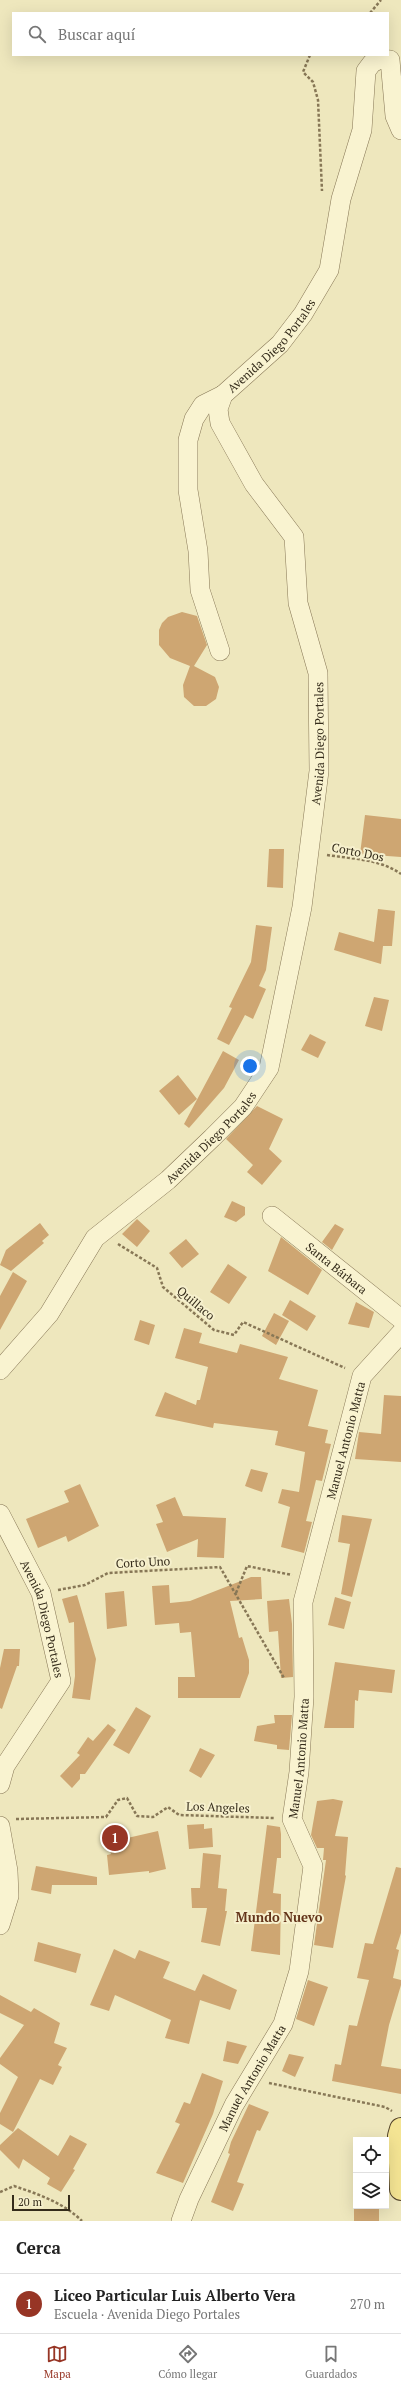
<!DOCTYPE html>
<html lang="es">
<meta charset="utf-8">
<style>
:root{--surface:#fff;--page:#f6f6f6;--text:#222;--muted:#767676;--line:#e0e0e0;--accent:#973525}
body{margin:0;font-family:"PT Serif",serif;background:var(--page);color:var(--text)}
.controls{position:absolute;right:12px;bottom:12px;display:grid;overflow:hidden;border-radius:0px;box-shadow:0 4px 16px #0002}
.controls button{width:36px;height:36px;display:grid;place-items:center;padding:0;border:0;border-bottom:1px solid var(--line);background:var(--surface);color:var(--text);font:20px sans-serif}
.scale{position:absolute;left:12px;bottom:10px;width:58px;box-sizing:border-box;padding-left:4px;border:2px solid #352c1b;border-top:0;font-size:11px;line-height:14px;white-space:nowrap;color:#352c1b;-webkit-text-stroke:3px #f6f0cd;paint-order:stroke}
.you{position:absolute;left:250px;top:1066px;width:14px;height:14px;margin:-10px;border:3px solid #fff;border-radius:50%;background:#1a73e8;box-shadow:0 0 0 6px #1a73e833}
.badge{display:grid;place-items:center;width:26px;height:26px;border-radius:50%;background:var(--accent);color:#fff;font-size:13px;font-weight:700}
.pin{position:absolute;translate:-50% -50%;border:2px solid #fff;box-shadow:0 1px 4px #0006}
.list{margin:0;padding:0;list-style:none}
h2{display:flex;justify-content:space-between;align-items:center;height:52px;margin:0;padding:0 16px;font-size:17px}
h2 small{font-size:13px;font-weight:400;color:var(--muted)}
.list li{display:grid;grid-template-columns:26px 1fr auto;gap:12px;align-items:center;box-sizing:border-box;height:60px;padding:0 16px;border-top:1px solid var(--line)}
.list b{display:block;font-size:15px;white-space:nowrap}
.list p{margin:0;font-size:13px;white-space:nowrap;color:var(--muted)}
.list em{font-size:13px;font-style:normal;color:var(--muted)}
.icon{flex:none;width:22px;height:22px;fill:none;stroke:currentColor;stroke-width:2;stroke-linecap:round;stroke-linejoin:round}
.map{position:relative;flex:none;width:401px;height:2221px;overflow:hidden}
.search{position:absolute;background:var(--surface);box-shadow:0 4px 16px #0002;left:12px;right:12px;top:12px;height:44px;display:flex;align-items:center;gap:10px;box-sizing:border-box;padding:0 14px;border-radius:0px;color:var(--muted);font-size:15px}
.sheet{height:112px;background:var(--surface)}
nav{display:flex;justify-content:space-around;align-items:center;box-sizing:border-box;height:56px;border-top:1px solid var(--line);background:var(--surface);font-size:11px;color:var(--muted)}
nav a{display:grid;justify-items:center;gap:2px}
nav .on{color:var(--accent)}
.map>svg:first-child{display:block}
.building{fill:#cea672}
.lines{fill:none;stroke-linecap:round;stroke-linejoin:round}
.minor-casing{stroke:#877756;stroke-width:20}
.major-casing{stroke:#54442b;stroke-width:24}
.path{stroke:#877756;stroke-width:2.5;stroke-dasharray:3 2;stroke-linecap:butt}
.minor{stroke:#f9f3d0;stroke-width:19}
.major{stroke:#f4e493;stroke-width:22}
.labels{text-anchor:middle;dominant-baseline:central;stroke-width:4;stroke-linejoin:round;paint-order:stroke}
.street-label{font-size:12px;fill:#352c1b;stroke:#f6f0cd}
.neighbourhood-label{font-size:13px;font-weight:bold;fill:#63341a;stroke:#f6f0cd}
</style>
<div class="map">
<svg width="401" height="2221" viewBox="0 0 401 2221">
<rect width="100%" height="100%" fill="#eee7bd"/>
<path class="building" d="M182,612l15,4 10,29 -13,21 21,11 4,10 -3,12 -10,7h-12l-10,-9 -1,-12 7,-19 -20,-8 -11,-13v-15l3,-7 6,-6z
M365,815l36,4v38l-41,-3z
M269,849h15l-1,39 -16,-1z
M378,909l17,2 -3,35h-9l-2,18 -47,-14 5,-18 35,10z
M256,925l16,2 -6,43 -7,16 7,3 -13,30 -8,-4 -16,30 -12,-6 15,-31 -3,-1 22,-45z
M374,997l15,3 -7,31 -17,-5z
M310,1034l16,8 -8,16 -17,-8z
M223,1051l16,9 -15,28 -35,40 -5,-4z
M178,1075l19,24 -18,16 -20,-24z
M257,1106l26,13 -14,30 13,12 -20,24 -15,-13 6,-7 -27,-26z
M232,1201l13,6v8l-9,7 -12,-5z
M137,1219l13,12 -13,16 -15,-13z
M40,1223l9,12 -7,6 2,2 -33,28 -11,-6 6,-15z
M335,1224l9,5 -12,21 -10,-8z
M281,1237l41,33 -14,25 -40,-24z
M186,1239l13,15 -17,14 -13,-15z
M228,1264l19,13 -18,27 -19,-12z
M13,1272l14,9 -27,49v-34z
M290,1300l26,16 -9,15 -25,-16z
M356,1302l18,10 -5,16 -21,-4z
M274,1313l15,8 -13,24 -14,-9z
M140,1320l15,5 -6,20 -15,-5z
M184,1328l18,5 -3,10 38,10 3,-9 48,13 -9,22 39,11 -10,36 20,4 -3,13 6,1 -9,37 -6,-1 -10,41 6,1 -8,31 -23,-6 9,-40 -12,-4 4,-14 17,3 6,-40 -30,-7 3,-14 -64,-8 -1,5 -58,-12 10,-24 31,13 1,-5h3l8,-33 -33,-9z
M384,1395l17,1v66l-46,-3 4,-27 22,2z
M251,1469l17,4 -6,19 -17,-6z
M80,1484l19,42 -31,16 -2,-6 -28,12 -12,-29 43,-17 -5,-11z
M175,1497l8,19 43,2 -2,40 -27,-1 1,-18 -31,13 -11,-28 7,-2 -7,-17z
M342,1515l30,4 -20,78 -11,-3 9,-50 -12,-2z
M251,1577h10l1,22 -32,2 9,37 3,-1 7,23v13l-9,25h-62v-21h17l-4,-45 -11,1 -1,-10 -24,2 -3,-39 17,-1 1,18 20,-2z
M124,1591l3,35 -20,3 -2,-36z
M77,1595l19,64 -6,41 -18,-2 3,-22 -1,-54 -5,1 -7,-24z
M335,1597l16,5 -7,27 -16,-4z
M289,1599l3,25 1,53 -12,1 -3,-47 -9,1 -2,-31z
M4,1649h16l-1,17h-2l-15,43 -2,-1v-40z
M335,1662l60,8 -3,23 -33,-3 -1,11 -3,-1 -1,28h-30z
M136,1707l15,9 -22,38 -16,-9z
M274,1715h18l-3,35 -12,-1v-4l-23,-4 3,-15 18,-3z
M108,1724l8,6 -31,44h-5v5l-8,9 -12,-12 20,-21 -3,-2 11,-16 5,4z
M200,1748l15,7 -14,23 -12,-7z
M333,1799l10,2 -8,35 13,1 -3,38 1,1 -13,72 -19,-3 12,-85h-3l1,-12h-7l-6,-13 6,-34z
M120,1824l3,15 35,-8 8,38 -17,4v-2l-40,4 -2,-20 4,-1 -6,-27z
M204,1824v5l8,-1 1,19 -24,2 -2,-24z
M267,1825l13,2 1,7v24h-4l-4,35 8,1 -1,61 -29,-4z
M203,1853l18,2 -3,33 9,1 -2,22h2l-7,35 -19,-4 6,-34h-15l-1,-20h9z
M36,1866l61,11v8h-45l-1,9 -20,-4z
M396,1867l5,1v65l-5,16 3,1 -6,28 8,2v5l-12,40 -8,41 20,3v25l-69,-13 3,-17 6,1 8,-40 8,1 12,-46 -12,-2 8,-35 8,1z
M38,1942l43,12 -5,19 -42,-12z
M114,1949l21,10 4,-9 31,12 -7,16 32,13 8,-17 34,16 -7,20 -30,-10 -11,44 -24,-6 6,-18 -56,-25 -6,16 -19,-6z
M308,1980l20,7 -14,39 -18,-7z
M0,1995l31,17 3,-4 26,15 -6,20 13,5 -9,17 4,2 -9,18 -13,-6 -27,53 -13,-8v-11l18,-36 -18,-13v-6l24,-33 -24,-12z
M227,2041l20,5 -9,18 -15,-3z
M289,2054l15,3 -9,20 -13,-6z
M202,2073l21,8 -10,33 -30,69 -27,-10 24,-49 -5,-2 9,-20 6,2z
M249,2104l20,8 -9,19 -3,-1 -20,52 7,2 -11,27 -22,-9 19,-48 -2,-1 3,-11z
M18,2128l40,28 12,-21 17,9 -14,25 2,1 -14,22 -14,-8 3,-6 -27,-19 -4,10 -19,-19v-5z
M354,2206h25v15h-25z"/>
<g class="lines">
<g class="minor-casing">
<g id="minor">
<path d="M220,651l-20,-61 -2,-39 -10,-61v-50l6,-21 9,-14 20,-10"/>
<path id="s1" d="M272,1216l129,103"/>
<path id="s2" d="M0,1370l49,-56 46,-76 73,-58 44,-42 31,-31 26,-39 33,-161 17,-136 -1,-98 -20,-70 -4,-66 -40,-53 -34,-61 -2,-14 5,-14 57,-51 23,-30 26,-44 12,-71 21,-69 4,-59 6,-8 8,-4 10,1 5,56 6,14"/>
<path id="s3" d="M0,1514l41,79 20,88 -56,85 -5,18"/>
<path d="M0,1826l8,45 1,25 -9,29"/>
<path id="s4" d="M181,2221l8,-22 45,-94 49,-81 16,-53 14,-105 -21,-47 7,-47 5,-75 -1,-95 59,-226 39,-43"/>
</g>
</g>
<g class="major-casing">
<path id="major" d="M401,2129l-2,7 2,53"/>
</g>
<path class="path" d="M370,13l11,-13
M310,55l-7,17 10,10 5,18 4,91
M327,855c26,4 53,4 74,19
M118,1244l39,24 6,19 51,43 20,5 9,-13 102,46
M58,1590l27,-5 23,-12 112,-6 64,111
M236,1593l11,-27 45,9
M16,1819l90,-2 12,-17 9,-2 10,18 16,1 15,-10 11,8 95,3
M269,2083l116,24 7,4
M0,2192l14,-6c24,8 50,17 68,35"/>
<use href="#minor" class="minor"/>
<use href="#major" class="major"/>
</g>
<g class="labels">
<g class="street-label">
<text stroke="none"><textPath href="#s2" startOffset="1181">Avenida Diego Portales</textPath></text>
<text stroke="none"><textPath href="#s2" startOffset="737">Avenida Diego Portales</textPath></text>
<text transform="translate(358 852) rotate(11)">Corto Dos</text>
<text stroke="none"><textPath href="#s2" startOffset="317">Avenida Diego Portales</textPath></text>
<text stroke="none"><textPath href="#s1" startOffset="83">Santa Bárbara</textPath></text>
<text transform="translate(196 1303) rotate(40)">Quillaco</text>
<text stroke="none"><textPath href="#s4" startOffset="820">Manuel Antonio Matta</textPath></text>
<text transform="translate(143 1562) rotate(-3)">Corto Uno</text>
<text stroke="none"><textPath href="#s3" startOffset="114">Avenida Diego Portales</textPath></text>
<text stroke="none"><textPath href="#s4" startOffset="496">Manuel Antonio Matta</textPath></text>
<text transform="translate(218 1807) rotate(2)">Los Angeles</text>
<text stroke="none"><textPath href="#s4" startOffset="160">Manuel Antonio Matta</textPath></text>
</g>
<g class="neighbourhood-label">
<text x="279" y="1917">Mundo Nuevo</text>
</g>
</g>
</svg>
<div class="controls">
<button><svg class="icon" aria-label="locate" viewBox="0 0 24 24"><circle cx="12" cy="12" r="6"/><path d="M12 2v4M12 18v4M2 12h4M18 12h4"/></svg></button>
<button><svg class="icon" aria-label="layers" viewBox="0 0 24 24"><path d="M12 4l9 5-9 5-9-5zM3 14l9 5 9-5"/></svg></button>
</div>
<div class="scale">20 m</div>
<div class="you"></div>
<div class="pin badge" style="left:115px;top:1838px">1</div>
<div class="search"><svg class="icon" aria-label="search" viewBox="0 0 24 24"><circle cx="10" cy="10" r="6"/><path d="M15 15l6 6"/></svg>Buscar aquí</div>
</div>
<section class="sheet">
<h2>Cerca<small></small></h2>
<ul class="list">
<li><span class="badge">1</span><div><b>Liceo Particular Luis Alberto Vera</b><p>Escuela · Avenida Diego Portales</p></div><em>270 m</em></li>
</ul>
</section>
<nav>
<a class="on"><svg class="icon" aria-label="map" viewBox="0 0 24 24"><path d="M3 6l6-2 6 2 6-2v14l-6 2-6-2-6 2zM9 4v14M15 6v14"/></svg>Mapa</a>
<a><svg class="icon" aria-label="directions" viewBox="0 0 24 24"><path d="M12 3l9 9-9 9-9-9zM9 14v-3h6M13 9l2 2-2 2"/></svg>Cómo llegar</a>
<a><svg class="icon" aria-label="saved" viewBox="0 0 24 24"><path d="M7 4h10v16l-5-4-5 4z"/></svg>Guardados</a>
</nav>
